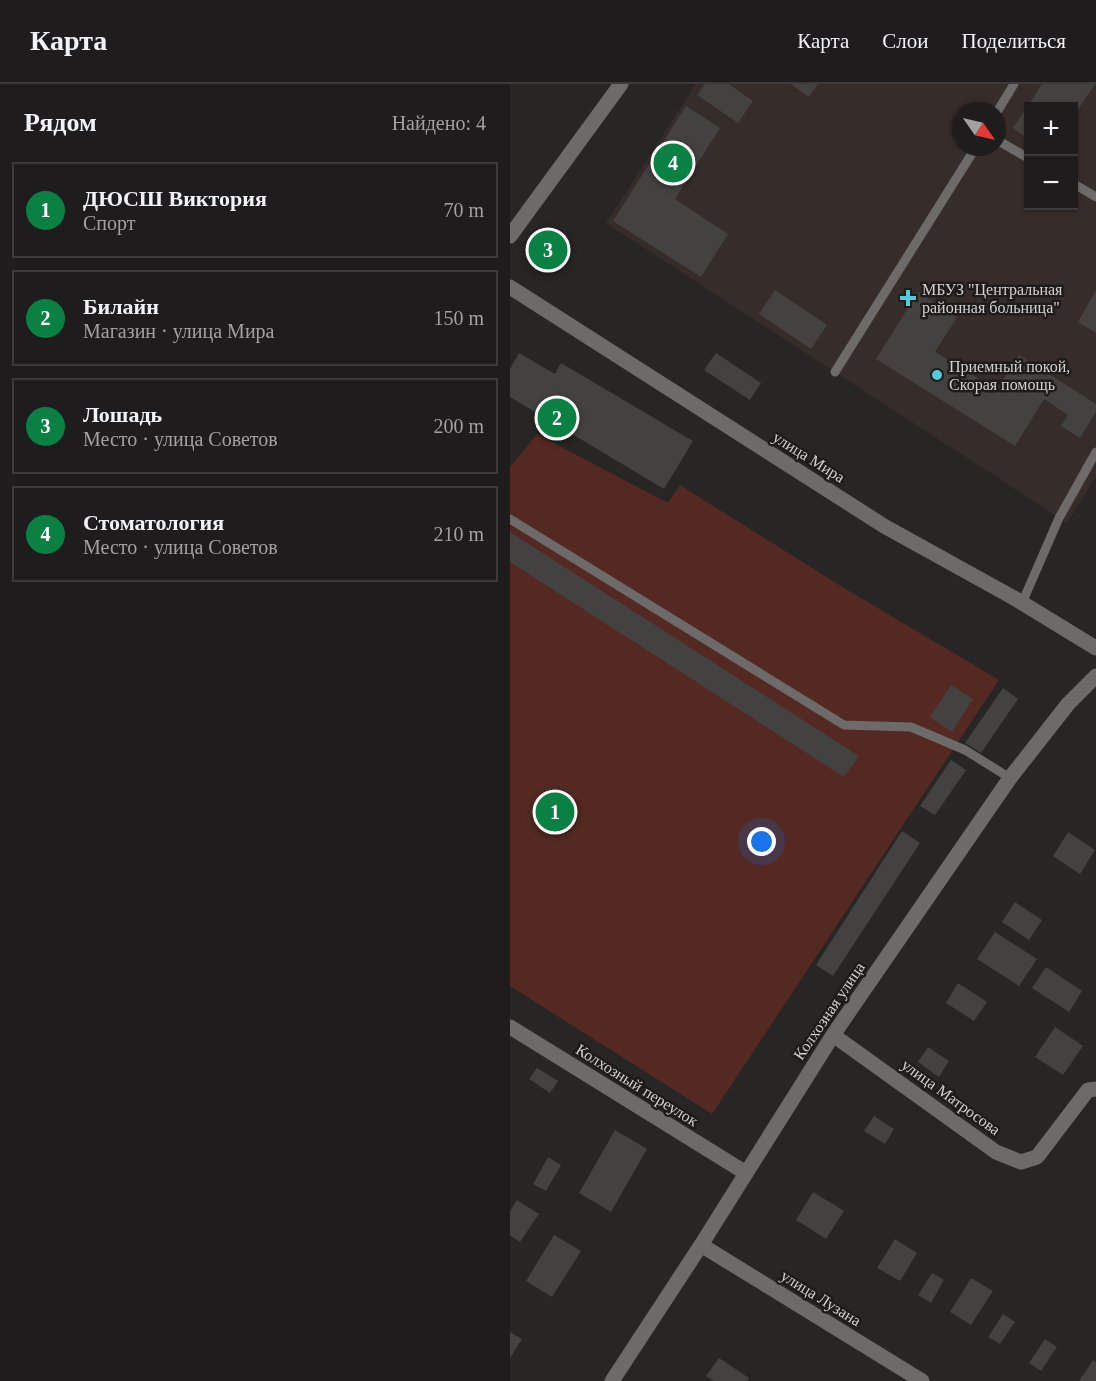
<!DOCTYPE html>
<html lang="ru">
<meta charset="utf-8">
<style>
:root{--surface:#1e1c1c;--page:#2b2929;--text:#f1f3f6;--muted:#a1a1a3;--line:#3c3a3b;--accent:#0b8043}
body{margin:0;font-family:Georgia,serif;background:var(--page);color:var(--text)}
.controls{position:absolute;right:18px;top:18px;display:grid;overflow:hidden;border-radius:0px;box-shadow:0 2px 4px #0004}
.controls button{width:54px;height:54px;display:grid;place-items:center;padding:0;border:0;border-bottom:2px solid var(--line);background:var(--surface);color:var(--text);font:30px sans-serif}
.compass{position:absolute;left:442px;top:18px;width:54px;height:54px;border-radius:50%;background:var(--surface);box-shadow:0 2px 4px #0004;rotate:124deg}
.you{position:absolute;left:252px;top:758px;width:21px;height:21px;margin:-15px;border:4px solid #fff;border-radius:50%;background:#1a73e8;box-shadow:0 0 0 9px #1a73e833}
.badge{display:grid;place-items:center;width:39px;height:39px;border-radius:50%;background:var(--accent);color:#fff;font-size:20px;font-weight:700}
.pin{position:absolute;translate:-50% -50%;border:3px solid #fff;box-shadow:0 2px 6px #0006}
.list{margin:0;padding:0;list-style:none}
h2{display:flex;justify-content:space-between;align-items:center;height:78px;margin:0;padding:0 24px;font-size:26px}
h2 small{font-size:20px;font-weight:400;color:var(--muted)}
.list li{display:grid;grid-template-columns:39px 1fr auto;gap:18px;align-items:center;box-sizing:border-box;height:96px;margin:0 12px 12px;padding:0 12px;border:2px solid var(--line);border-radius:0px}
.list b{display:block;font-size:22px;white-space:nowrap}
.list p{margin:0;font-size:20px;white-space:nowrap;color:var(--muted)}
.list em{font-size:20px;font-style:normal;color:var(--muted)}
.map{position:relative;flex:none;width:586px;height:1297px;overflow:hidden}
header{display:flex;align-items:center;gap:36px;box-sizing:border-box;height:84px;padding:0 30px;background:var(--surface);border-bottom:2px solid var(--line)}
header strong{font-size:28px}
nav{display:flex;gap:33px;margin-inline-start:auto;font-size:21px}
main{display:flex}
aside{flex:1;background:var(--surface)}
.map>svg:first-child{display:block}
.built{fill:#362d2b;fill-rule:evenodd}
.green{fill:#532922}
.building{fill:#444141}
.lines{fill:none;stroke-linecap:round;stroke-linejoin:round}
.service{stroke:#6d6a6a;stroke-width:9}
.minor{stroke:#6d6a6a;stroke-width:15}
.secondary{stroke:#6d6a6a;stroke-width:15}
.poi-dot{fill:#54cade;stroke:#1e1c1b;stroke-width:2}
.labels{text-anchor:middle;dominant-baseline:central;stroke-width:5;stroke-linejoin:round;paint-order:stroke}
.poi-label{font-size:16px;fill:#d2d1d0;stroke:#1e1c1b;text-anchor:start}
.street-label{font-size:16px;fill:#d2d1d0;stroke:#1e1c1b}
</style>
<header>
<strong>Карта</strong>
<nav><a>Карта</a><a>Слои</a><a>Поделиться</a></nav>
</header>
<main>
<aside>
<h2>Рядом<small>Найдено: 4</small></h2>
<ul class="list">
<li><span class="badge">1</span><div><b>ДЮСШ Виктория</b><p>Спорт</p></div><em>70 m</em></li>
<li><span class="badge">2</span><div><b>Билайн</b><p>Магазин · улица Мира</p></div><em>150 m</em></li>
<li><span class="badge">3</span><div><b>Лошадь</b><p>Место · улица Советов</p></div><em>200 m</em></li>
<li><span class="badge">4</span><div><b>Стоматология</b><p>Место · улица Советов</p></div><em>210 m</em></li>
</ul>
</aside>
<div class="map">
<svg width="586" height="1297" viewBox="0 0 586 1297">
<rect width="100%" height="100%" fill="#282525"/>
<path class="built" d="M186,0h400v392l-29,47 -461,-300zM518,22h46v100h-46zM451,27h36v36h-36z"/>
<path class="green" d="M27,350l131,69 12,-18 156,98 163,97 -287,434 -202,-128v-519z"/>
<path class="building" d="M195,0h24l24,17 -15,22 -41,-28z
M281,0h27l-9,13z
M532,0h53l-21,32v-10h-46v33l-15,-11z
M176,22l34,22 -45,71 53,35 -27,43 -88,-56z
M265,206l52,35 -16,24 -52,-35z
M586,206v43l-18,-11z
M408,208l39,25 -22,35 62,38 22,-35 77,49v8l-16,26 -19,-12 7,-11 -24,-16 -29,47 -139,-87z
M9,269l36,21 6,-11 132,78 -29,48 -154,-92v-28z
M206,269l45,30 -11,17 -46,-30z
M0,448l349,224 -15,21 -334,-215z
M441,601l22,14 -21,33 -22,-15z
M493,604l15,11 -37,54 -16,-10z
M441,676l15,10 -31,45 -15,-9z
M392,747l18,12 -87,133 -17,-11z
M558,748l27,18 -15,24 -27,-18z
M505,818l27,18 -13,20 -27,-18z
M485,848l42,27 -18,27 -42,-27z
M536,883l36,24 -13,21 -37,-24z
M448,899l29,19 -13,19 -28,-18z
M545,943l28,19 -20,29 -28,-18z
M418,963l21,14 -10,16 -21,-15z
M27,984l21,13 -8,12 -21,-14z
M364,1032l20,13 -9,15 -21,-13z
M105,1046l32,19 -36,63 -32,-19z
M38,1073l13,8 -15,26 -13,-7z
M303,1108l31,19 -18,28 -30,-19z
M7,1116l22,14 -19,28 -10,-7v-24z
M44,1151l27,16 -29,46 -26,-16z
M385,1155l22,14 -17,28 -23,-13z
M422,1189l12,7 -13,23 -13,-8z
M461,1194l22,13 -22,34 -21,-13z
M493,1230l12,8 -15,22 -12,-7z
M0,1248l12,7 -12,19z
M535,1255l12,8 -16,24 -12,-8z
M209,1274l30,20 -2,3h-33l-8,-5z
M583,1276l3,2v19h-17z"/>
<g class="lines">
<path class="service" d="M487,28l17,-28
M487,56l31,18
M564,100l22,13
M325,288l141,-225
M0,435l334,206 67,2 54,23 45,28
M512,519l37,-85 37,-66"/>
<path class="minor" d="M0,943l236,146
M323,951l163,117 25,10 16,-5 51,-67 8,-1
M191,1161l221,136
M102,1297l89,-136 132,-210 177,-257 58,-74 28,-28"/>
<path class="secondary" d="M0,152l111,-152
M0,203l374,239 130,72 82,50"/>
</g>
<g class="poi-dot">
<path d="M395 205h6v6h6v6h-6v6h-6v-6h-6v-6h6z"/>
<circle cx="427" cy="291" r="6"/>
</g>
<g class="labels">
<g class="poi-label">
<text x="412" y="205">МБУЗ "Центральная<tspan x="412" dy="18">районная больница"</tspan></text>
<text x="439" y="282">Приемный покой,<tspan x="439" dy="18">Скорая помощь</tspan></text>
</g>
<g class="street-label">
<text transform="translate(299 373) rotate(32)">улица Мира</text>
<text transform="translate(319 927) rotate(-56)">Колхозная улица</text>
<text transform="translate(127 1001) rotate(32)">Колхозный переулок</text>
<text transform="translate(441 1013) rotate(36)">улица Матросова</text>
<text transform="translate(311 1214) rotate(32)">улица Лузана</text>
</g>
</g>
</svg>
<div class="controls">
<button>+</button>
<button>−</button>
</div>
<svg class="compass" viewBox="-18 -18 36 36"><path d="M0-13l5 13h-10z" fill="#e53935"/><path d="M0 13l5-13h-10z" fill="#a1a1a3"/></svg>
<div class="you"></div>
<div class="pin badge" style="left:45px;top:728px">1</div>
<div class="pin badge" style="left:47px;top:334px">2</div>
<div class="pin badge" style="left:38px;top:166px">3</div>
<div class="pin badge" style="left:163px;top:79px">4</div>
</div>
</main>
